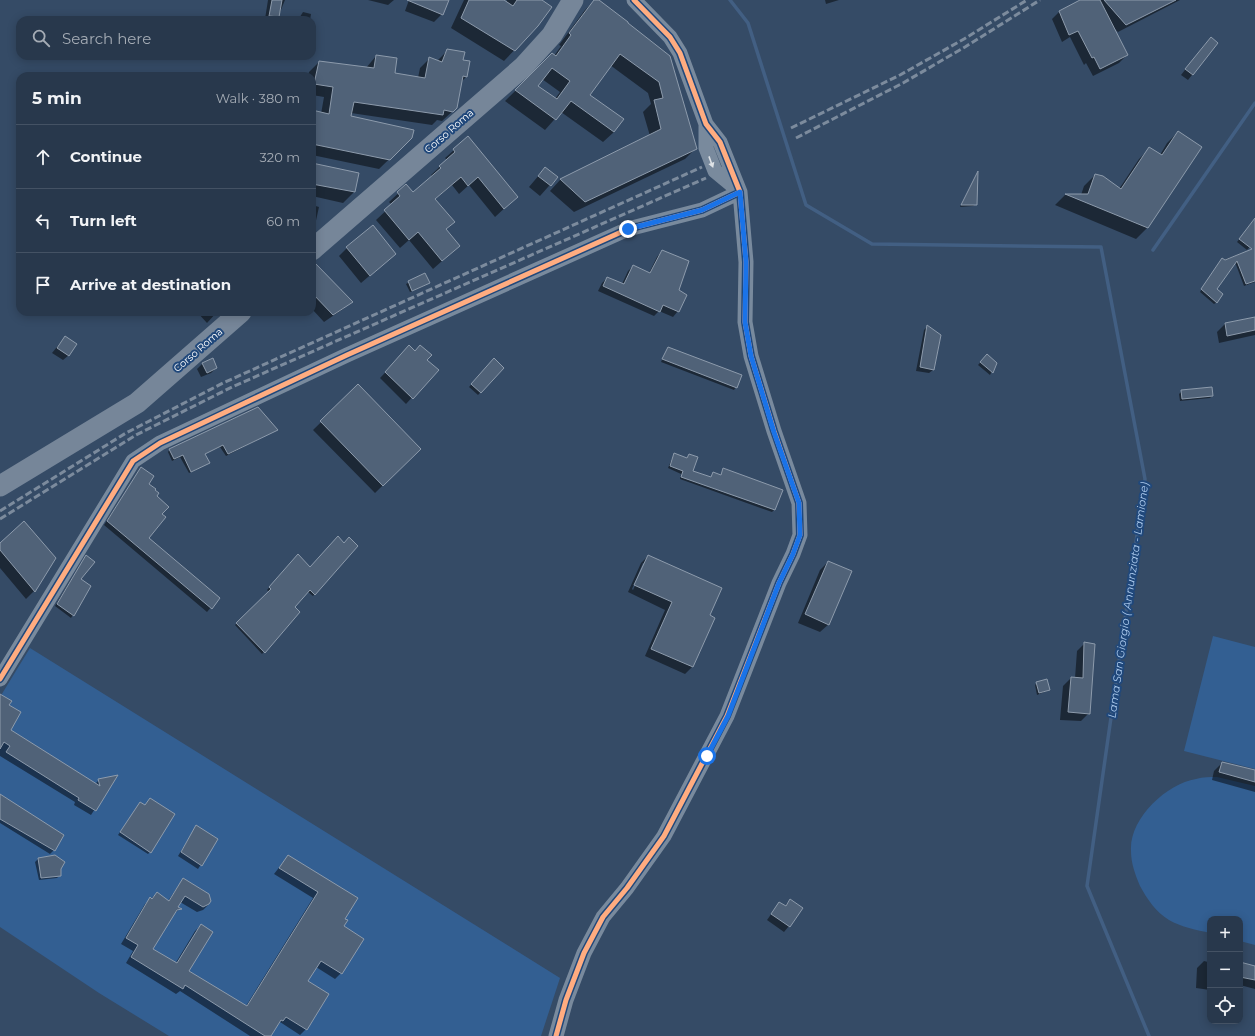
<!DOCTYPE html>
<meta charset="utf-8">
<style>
:root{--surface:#28384c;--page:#303f53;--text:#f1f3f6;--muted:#a5acb5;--line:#445264}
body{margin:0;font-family:Montserrat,sans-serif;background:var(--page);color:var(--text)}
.controls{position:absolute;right:12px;bottom:12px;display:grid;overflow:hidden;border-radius:8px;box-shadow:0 2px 10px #0003}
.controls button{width:36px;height:36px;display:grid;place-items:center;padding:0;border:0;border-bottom:1px solid var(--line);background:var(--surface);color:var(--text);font:20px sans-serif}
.stop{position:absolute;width:12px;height:12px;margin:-9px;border:3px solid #1a73e8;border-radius:50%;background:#fff}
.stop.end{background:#1a73e8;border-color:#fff;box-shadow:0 1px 4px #0008}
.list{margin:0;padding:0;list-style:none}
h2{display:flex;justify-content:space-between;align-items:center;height:52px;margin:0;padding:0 16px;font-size:17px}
h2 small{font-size:13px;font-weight:400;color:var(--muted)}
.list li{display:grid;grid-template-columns:26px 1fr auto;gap:12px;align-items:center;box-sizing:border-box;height:64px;padding:0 16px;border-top:1px solid var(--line)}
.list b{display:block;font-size:15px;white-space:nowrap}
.list em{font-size:13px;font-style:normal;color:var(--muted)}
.icon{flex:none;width:22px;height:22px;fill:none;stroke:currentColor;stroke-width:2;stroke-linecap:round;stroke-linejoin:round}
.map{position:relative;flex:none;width:1255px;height:1036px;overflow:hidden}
.search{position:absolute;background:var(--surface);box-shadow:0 2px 10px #0003;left:16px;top:16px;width:300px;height:44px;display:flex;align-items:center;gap:10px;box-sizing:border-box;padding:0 14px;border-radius:12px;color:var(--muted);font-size:15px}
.panel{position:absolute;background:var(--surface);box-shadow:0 2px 10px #0003;left:16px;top:72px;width:300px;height:244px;border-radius:12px}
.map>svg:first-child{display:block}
.green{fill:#335f92}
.shadow{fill:#0007;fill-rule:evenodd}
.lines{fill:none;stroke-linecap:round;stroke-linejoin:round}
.stream{stroke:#425f83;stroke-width:3.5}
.building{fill:#506278;stroke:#8d9bac;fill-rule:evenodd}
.minor{stroke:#798a9d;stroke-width:15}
.secondary{stroke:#768699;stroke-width:21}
.rail{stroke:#7c8b9d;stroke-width:3;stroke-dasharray:7 3;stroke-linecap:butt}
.cycleway-casing{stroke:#20487b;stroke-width:8}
.cycleway{stroke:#ffac80;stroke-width:5}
.oneway{fill:#dee2e6}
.route{stroke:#1a73e8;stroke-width:5}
.labels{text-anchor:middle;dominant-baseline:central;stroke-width:4;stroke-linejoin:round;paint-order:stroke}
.street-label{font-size:10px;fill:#fff;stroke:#20487b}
.water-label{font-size:11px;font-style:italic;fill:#adcbee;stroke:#20487b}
</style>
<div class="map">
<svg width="1255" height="1036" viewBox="0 0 1255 1036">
<rect width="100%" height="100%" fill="#354b66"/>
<path class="green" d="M1213,636l42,11v122l-71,-18z
M30,648l530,330 -19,58h-372l-70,-43 -99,-66v-230z
M1217,777l38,9v159l-15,-4v-22h-30v14c-13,-3 -29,-6 -41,-13 -13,-8 -22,-21 -29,-34 -5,-12 -9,-23 -9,-35 -2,-32 35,-67 65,-72 7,-2 14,-2 21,-2z"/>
<path class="shadow" d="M268,0h17l-7,17 -3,3 -10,-1z
M368,0h26l-6,5z
M409,0h39l-6,14 -8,8 -29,-11z
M464,0h38l4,2 1,-2h33l-3,26 -33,35 -53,-33z
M595,0l74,56 27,92 -11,11 -111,53 -24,-21 10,-11 90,-44 -7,-24 8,-8 -3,-11 -38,-28 -22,30 26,37 -11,10 -42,-30 -16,18 -40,-29 47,-46 2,1 7,-10 -2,-1 26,-35zM542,79l18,13 -5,7 -18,-13z
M825,0h14l-13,4z
M1083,0h97l-62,32 -5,-5 14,28 -8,8 -26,13 -7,-13 -2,2 -14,-28 -8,5 -10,-23 7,-7z
M303,12l8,2 -1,6h-12z
M1206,43h11l-29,37 -7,-5z
M448,50l14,11 7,1 -3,15 -5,5 -5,26 -14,13 -5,-1 -5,5 -81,-12 -1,4 61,21 -32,31 -67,-14v-43l9,2 3,-17 -12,-2v-19h-4l1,-4 10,-10 47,6 10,-12 18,18 24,4 2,-10 10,-10 7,3z
M292,56h9l-2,2z
M1178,132l23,15 -54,81 -11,11 -81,-34 10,-10h16l3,-9 11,-11 24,14 20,-30 11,-11 10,7 7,-12z
M454,150l54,55 -13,12 -26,-32 -10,9 -7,-9 -17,14 18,23 -8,8 5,24 -17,15 -24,-29 -9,8 -24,-28 16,-15 -3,-3 17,-16 7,8 19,-17 -1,-2 16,-15 -2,-2z
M312,164l42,28 -11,11 -31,-7z
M545,168l11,10 -16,18 -11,-9z
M977,173l-1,31 -3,2 -13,1z
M312,205l7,2 -4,18 -3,4z
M1255,219v22l-8,9 -10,-8z
M347,248l48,6 -34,29 -22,-27z
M1255,249v33l-11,4 -9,-24 -19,27 1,13 -3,2 -14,-12 20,-31z
M662,251l16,40v20l-5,6 -14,-6 -5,5 -56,-25 4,-8 5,-5 15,6 6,-13 5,-5 16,7 8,-16z
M312,265l39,37 -8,7 -19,13 -12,-13z
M425,274l1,11 -16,7 -4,-8z
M197,312h20l-10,11z
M1255,318v17l-36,8 -2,-11 8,-8z
M928,326l5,44 -4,3 -13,-2 8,-41z
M65,337l4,18 -6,5 -11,-7z
M666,351l70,36 -2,3 -73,-28z
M404,353l22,7 11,10 -31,34 -26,-26z
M987,355l9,8 -6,12 -12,-10z
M494,360l9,8 -25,27 -9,-8z
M203,363l13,5 -5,5 -10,4 -4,-8z
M358,386l62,63 -45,44 -62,-63z
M1182,391l30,5 -2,2 -30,3 -1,-7z
M276,430l-50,26 -6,-9 -16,7 5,9 -20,10 -9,-16 -8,4 -4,-9 2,-3z
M674,454l12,4 3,-3 3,17 18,6 3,-5 7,3 3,-7 51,41 -2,2 -92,-33 1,-5 -13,-6z
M141,468l14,28 6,18 -13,24 71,60 -12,14 -103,-87z
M0,544l54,14 -20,33 -8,8 -26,-31z
M356,547l-43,49 -5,-4 -14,15 5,5 -37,42 -27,-29 34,-33 -2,-2 31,-35 12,13z
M648,556l60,60 6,2 -22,49 -7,7 -40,-18 20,-46 -37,-18 13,-29zM643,563h2l-12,27 -1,-1z
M84,559l-4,21 10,7 -19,31 -16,-12z
M828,562l1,62 -9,8 -22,-9 22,-53z
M1085,643l4,70 -8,8 -21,-1 3,-34 8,-8h4l2,-27z
M1037,683l12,7 -12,5 -2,-10z
M0,700l7,6 2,24 86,54 4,-4 17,-4 -25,39 -17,-10 1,-3 -75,-46z
M1222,763l33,8v21l-43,-12 2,-9z
M0,796l54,54 -4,4 -50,-31z
M140,803l5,3 5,46 -2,2 -30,-19z
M196,827l21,13 -19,29 -20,-13z
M288,856l56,63 -2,7 21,13 -22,34 -6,6 -19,-12 -9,14 -1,48 -6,6 -20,-13 -10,14h-20l-70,-45 -4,3 -50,-31 7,-12 -12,-7 24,-40 12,-11 11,8 15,-22 26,25 -6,6 -6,2 -17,-10 -3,5 3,2 -8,6 -20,34 23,15 20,-33 6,-6 -13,46 58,35 67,-108 -39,-24z
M38,859l22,10v6l-3,3 -18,2 -4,-18z
M790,900l-1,26 -5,6 -17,-12 12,-17 6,3z
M1210,960v30l-14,-2 1,-20 7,-7 4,1z
M1240,963l15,4v22l-15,-4z"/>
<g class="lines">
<path class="stream" d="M730,0l18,23 58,182 66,39 229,3 44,232 -58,407 62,150
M1153,250l102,-147"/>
</g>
<path class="building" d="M272,0h10l-3,17 -10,-1z
M407,0h42l-6,15z
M469,0h35l9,6 4,-6h25l10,7 -14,19 -23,25 -54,-33z
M594,0h5l29,22v1l42,33 27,93 -112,53 -25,-23 101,-50 -7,-29 9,-2 -4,-16 -39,-28 -30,41 34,24 -10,13 -43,-31 -15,19 -41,-30 37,-37 4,3 15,-21 -2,-2zM552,68l18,13 -13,18 -19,-13z
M1080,0h20l28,55 -28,14 -6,-12 -2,1 -14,-27 -9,4 -10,-24z
M1104,0h72l-50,25z
M1211,37l7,6 -25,32 -8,-6z
M447,49l18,3 -2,8 7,1 -3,16 -4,-1 -6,32 -4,4 -9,-2 -1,5 -89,-13 -3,14 63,14 -2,8 -22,22 -78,-16v-34l17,4 4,-27 -19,-3 5,-23 55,7 2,-13 21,3 -2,15 30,5 4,-21 13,5z
M1178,131l24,16 -54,81 -83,-34h23l7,-20 8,2 18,13 28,-42 13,8z
M468,136l50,61 -14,12 -26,-32 -10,9 -7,-9 -26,22 20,23 -9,7 14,17 -18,15 -24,-29 -9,8 -25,-30 16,-14 -3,-4 9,-8 7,8 28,-24 -2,-2 16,-14 -2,-3z
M312,163l47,10 -4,19 -43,-8z
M545,167l13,10 -7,9 -13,-10z
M978,171l-1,34h-16z
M1255,218v63l-9,3 -9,-23 -20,28 6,5 -6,9 -16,-14 21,-31 3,2 27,-11 -13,-10z
M373,225l23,29 -26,22 -24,-29z
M662,250l27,11 -10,29 8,5 -8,17 -16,-7 -3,7 -57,-26 4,-9 17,7 9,-19 17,8z
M312,262h2l39,40 -20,13 -21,-22z
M425,273l5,10 -18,8 -4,-10z
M1255,317v13l-28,6 -2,-13z
M927,325l14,10 -7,35 -14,-3z
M65,336l12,8 -8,12 -12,-8z
M409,345l6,6 5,-6 12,10 -5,5 12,10 -26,29 -28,-27z
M668,347l74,28 -5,13 -75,-29z
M987,354l10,9 -4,10 -13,-11z
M213,358l4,10 -10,5 -5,-10z
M494,358l10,10 -23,25 -10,-9z
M358,384l63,65 -38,37 -63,-65z
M1212,387l1,9 -31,3 -1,-9z
M258,407l20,23 -50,24 -5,-9 -18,9 5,9 -19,9 -8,-17 -9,4 -5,-10z
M674,453l13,5 2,-4 9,3 -5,14 18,6 2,-5 8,3 2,-7 60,22 -8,20 -94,-33 2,-6 -13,-5z
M141,467l13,9 -5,8 7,5 -1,1 4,3 -2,3 12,11 -7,7 4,3 -17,21 71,60 -8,11 -105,-88z
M24,521l32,37 -21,34 -35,-42v-7z
M338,536l6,7 5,-6 9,9 -43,49 -5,-5 -15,17 5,5 -35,41 -29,-30 35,-34 -2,-2 29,-33 12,13z
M86,555l9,7 -14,17 10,7 -17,30 -17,-12z
M648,555l74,33 -12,27 5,3 -22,49 -42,-18 21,-47 -38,-17z
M828,561l24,10 -23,54 -24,-11z
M1084,642l11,2 -5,70 -22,-2 3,-35 12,1z
M1047,679l3,11 -11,3 -3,-11z
M0,694l12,7 -3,4 12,7 -10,18 89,56 -2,-7 20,-4 -22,36 -18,-11 1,-2 -73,-46 4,-6 -6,-4 -4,7z
M1222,762l33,8v12l-36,-10z
M0,794l64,41 -9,16 -55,-32z
M150,798l25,16 -24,39 -31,-21 20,-30 5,3z
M196,825l22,14 -16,27 -21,-14z
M55,855l10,7 -4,7v7l-20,2 -3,-20z
M288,855l70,43 -13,21 3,1 -4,6 20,13 -22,35 -21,-13 -13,20 21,13 -22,36 -21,-13 -3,4 -2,-1 -10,16h-6l-80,-51 -2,4 -52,-32 7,-12 -12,-7 24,-41 2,2 5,-7 12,9 14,-23 26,16 2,7 -2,3 -6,3 -18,-11 -7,11 4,2 -5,1 -24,39 24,14 24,-39 12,8 -24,39 58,35 71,-114 -39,-24z
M790,899l13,9 -13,19 -19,-13 8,-12 7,4z
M1240,962l15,4v14l-15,-3z"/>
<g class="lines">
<path class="minor" d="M706,124v24l9,23 23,19
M0,679l133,-218 27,-18 187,-88 281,-126 74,-19 38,-18
M556,1036l10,-36 18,-47 19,-36 24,-29 37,-52 63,-120 52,-133 14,-29 7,-19 -1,-32 -25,-72 -23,-75 -6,-34 1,-60 -6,-70 -20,-50 -14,-18 -26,-71 -10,-16 -36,-37"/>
<path class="secondary" d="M312,250l211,-183 29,-32 21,-35
M0,486l137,-83 104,-91"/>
<path class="rail" d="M791,128l109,-53 64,-36 63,-39
M796,138l107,-55 62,-36 75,-47
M0,511l126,-78 97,-50 479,-216
M0,519l136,-84 96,-48 474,-209"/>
<g class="cycleway-casing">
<path id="cycleway" d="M0,679l133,-218 27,-18 187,-88 281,-126 74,-19 38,-18
M556,1036l10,-36 18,-47 19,-36 24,-29 37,-52 63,-120 52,-133 14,-29 7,-19 -1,-32 -25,-72 -23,-75 -6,-34 1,-60 -6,-70 -20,-50 -14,-18 -26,-71 -10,-16 -36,-37"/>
</g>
<use href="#cycleway" class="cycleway"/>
</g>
<defs><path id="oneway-solid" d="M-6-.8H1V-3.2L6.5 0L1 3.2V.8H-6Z"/></defs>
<use class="oneway" href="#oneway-solid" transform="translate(711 162) rotate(70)"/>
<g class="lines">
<path class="route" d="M628,229l74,-19 38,-18 6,70 -1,60 6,34 23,76 25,71 1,32 -7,19 -14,29 -51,133 -21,40"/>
</g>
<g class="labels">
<g class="street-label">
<text transform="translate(449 131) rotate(-41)">Corso Roma</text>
<text transform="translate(198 350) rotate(-41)">Corso Roma</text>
</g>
<g class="water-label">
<text transform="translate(1128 600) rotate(-82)">Lama San Giorgio ( Annunziata - Lamione)</text>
</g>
</g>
</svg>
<div class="controls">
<button>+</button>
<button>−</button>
<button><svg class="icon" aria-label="locate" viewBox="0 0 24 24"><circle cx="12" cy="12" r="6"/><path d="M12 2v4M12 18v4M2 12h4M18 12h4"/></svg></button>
</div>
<div class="stop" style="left:707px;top:756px"></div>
<div class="stop end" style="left:628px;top:229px"></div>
<div class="search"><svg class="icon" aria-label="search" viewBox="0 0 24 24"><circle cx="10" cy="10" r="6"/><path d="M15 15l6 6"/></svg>Search here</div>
<section class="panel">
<h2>5 min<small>Walk · 380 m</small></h2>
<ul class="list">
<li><svg class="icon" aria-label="ahead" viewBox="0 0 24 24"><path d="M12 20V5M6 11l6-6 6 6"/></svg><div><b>Continue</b></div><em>320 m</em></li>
<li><svg class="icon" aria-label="left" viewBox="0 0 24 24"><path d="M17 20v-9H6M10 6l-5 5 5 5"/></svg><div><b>Turn left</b></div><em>60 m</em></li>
<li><svg class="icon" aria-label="arrive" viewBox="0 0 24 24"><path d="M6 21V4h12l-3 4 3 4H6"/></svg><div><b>Arrive at destination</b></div></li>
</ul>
</section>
</div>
